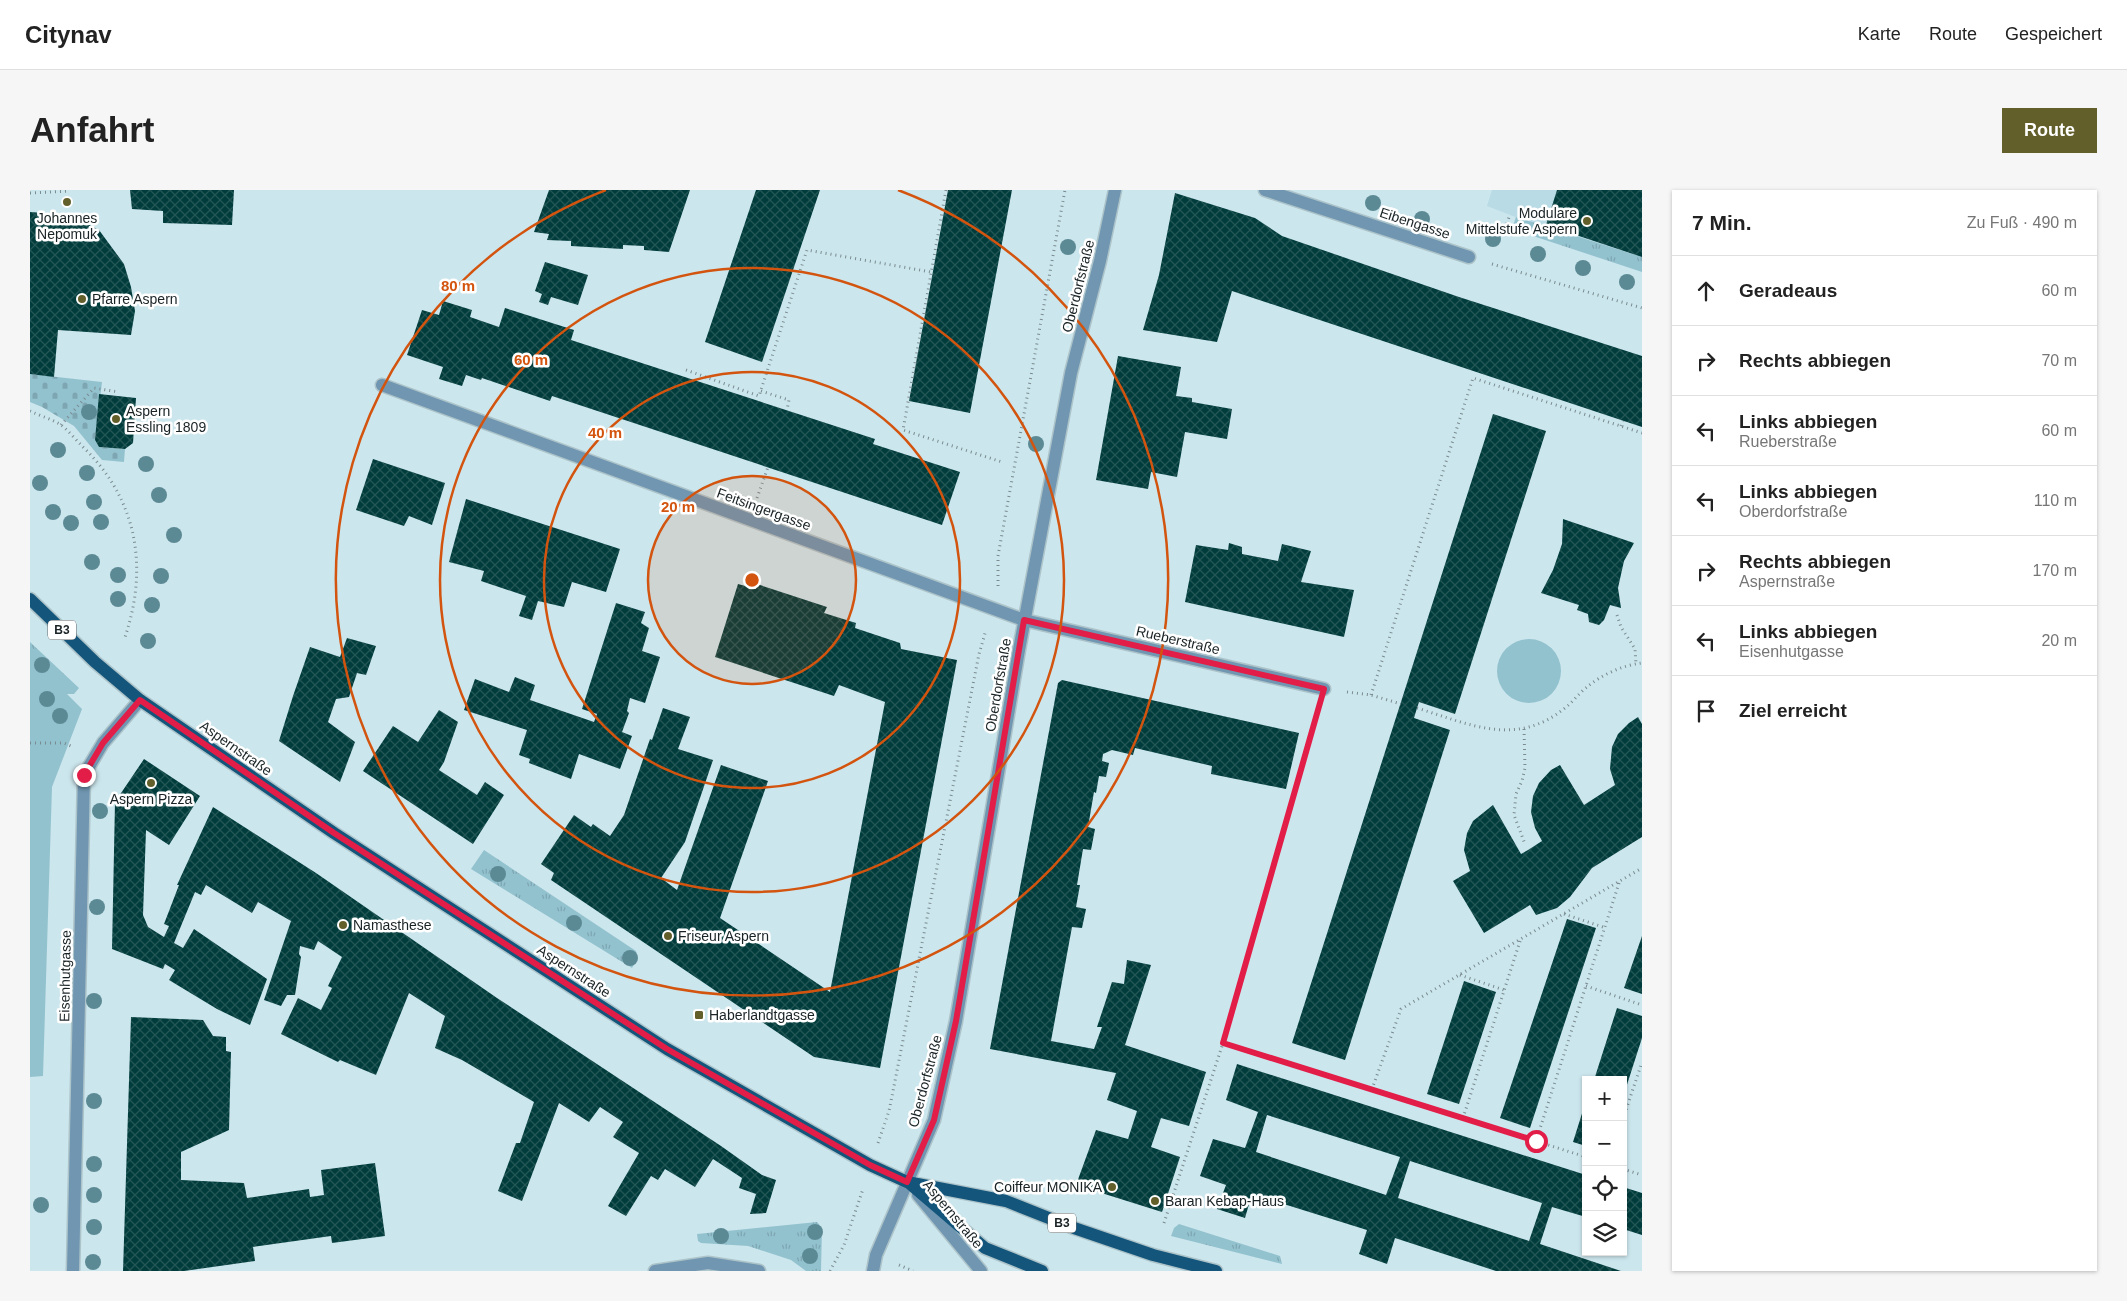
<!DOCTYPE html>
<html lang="de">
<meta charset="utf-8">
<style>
:root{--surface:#fff;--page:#f6f6f6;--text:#222;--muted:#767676;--line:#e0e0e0;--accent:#635f2b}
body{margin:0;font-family:Helvetica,sans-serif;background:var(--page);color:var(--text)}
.controls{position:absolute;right:15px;bottom:15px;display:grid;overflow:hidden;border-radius:0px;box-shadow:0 1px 4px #0004}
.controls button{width:45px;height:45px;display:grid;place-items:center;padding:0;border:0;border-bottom:1px solid var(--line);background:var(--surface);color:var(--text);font:25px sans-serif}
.stop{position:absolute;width:15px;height:15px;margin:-11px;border:4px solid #e11d48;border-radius:50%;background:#fff}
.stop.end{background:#e11d48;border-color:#fff;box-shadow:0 1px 5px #0008}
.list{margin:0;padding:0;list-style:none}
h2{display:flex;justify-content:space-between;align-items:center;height:65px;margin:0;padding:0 20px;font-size:21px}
h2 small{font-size:16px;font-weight:400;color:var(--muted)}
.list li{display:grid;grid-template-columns:32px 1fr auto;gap:15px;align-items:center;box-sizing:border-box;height:70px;padding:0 20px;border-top:1px solid var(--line)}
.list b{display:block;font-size:19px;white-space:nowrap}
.list p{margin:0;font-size:16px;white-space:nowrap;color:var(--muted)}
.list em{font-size:16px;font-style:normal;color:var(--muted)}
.icon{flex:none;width:28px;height:28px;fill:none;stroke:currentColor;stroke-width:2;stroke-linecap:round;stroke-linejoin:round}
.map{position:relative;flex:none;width:1612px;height:1081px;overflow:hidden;border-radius:0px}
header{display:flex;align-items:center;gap:30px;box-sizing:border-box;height:70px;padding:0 25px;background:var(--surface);border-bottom:1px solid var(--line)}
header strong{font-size:24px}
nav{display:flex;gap:28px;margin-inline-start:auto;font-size:18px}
.intro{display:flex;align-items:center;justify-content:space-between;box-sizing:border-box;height:120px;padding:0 30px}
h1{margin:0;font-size:35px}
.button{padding:12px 22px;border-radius:0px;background:var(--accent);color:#fff;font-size:18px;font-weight:700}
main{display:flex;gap:30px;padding:0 30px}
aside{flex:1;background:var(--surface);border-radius:0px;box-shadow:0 1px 4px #0004}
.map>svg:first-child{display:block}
.built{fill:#b8dbe5}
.grass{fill:url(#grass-tufts)}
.cemetery{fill:url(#cemetery-stones)}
.green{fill:#93c2cf}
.building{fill:url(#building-cross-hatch);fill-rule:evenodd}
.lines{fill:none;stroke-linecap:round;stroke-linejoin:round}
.minor-casing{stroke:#acc3c9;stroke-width:15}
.tertiary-casing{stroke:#acc3c9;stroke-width:15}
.primary-casing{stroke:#acc3c9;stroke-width:15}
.path{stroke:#798b90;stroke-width:3;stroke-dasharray:1 4;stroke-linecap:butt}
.minor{stroke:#7096b1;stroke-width:12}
.tertiary{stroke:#7096b1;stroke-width:12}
.primary{stroke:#14557b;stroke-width:12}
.tree{fill:#5c8a94}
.route{stroke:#e11d48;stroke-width:6}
.ring{fill:none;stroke:#d3540e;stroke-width:2.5}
.poi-dot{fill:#635f2b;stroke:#fff;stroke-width:2}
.labels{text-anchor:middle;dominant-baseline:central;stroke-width:5;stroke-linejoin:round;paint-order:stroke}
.shield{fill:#fff;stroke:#5e6466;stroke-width:1}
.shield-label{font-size:12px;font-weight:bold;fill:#192225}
.poi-label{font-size:14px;fill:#192225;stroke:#fff;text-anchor:start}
.street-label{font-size:14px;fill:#192225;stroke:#fff}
.centre{fill:#d3540e;stroke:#fff;stroke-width:2.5}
.ring-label{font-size:15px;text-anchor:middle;font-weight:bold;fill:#d3540e;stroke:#fff;stroke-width:5;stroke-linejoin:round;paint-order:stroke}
</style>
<header>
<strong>Citynav</strong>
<nav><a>Karte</a><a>Route</a><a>Gespeichert</a></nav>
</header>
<div class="intro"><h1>Anfahrt</h1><a class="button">Route</a></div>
<main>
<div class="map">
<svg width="1612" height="1081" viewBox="0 0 1612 1081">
<defs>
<pattern id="grass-tufts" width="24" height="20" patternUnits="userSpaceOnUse" patternTransform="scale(1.25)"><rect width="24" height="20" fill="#93c2cf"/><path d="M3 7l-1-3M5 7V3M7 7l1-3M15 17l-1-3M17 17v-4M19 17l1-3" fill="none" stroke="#7ea6b2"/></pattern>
<pattern id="cemetery-stones" width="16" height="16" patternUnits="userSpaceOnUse" patternTransform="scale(1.25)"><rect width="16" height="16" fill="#93c2cf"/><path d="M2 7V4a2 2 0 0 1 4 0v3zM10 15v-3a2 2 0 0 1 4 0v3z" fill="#7ea6b2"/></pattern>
<pattern id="building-cross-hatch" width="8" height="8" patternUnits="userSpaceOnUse" patternTransform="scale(1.25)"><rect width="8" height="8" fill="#003c3c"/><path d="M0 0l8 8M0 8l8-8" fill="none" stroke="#255656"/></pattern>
</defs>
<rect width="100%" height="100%" fill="#cce6ed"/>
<path class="built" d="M1462,0h150v67l-124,-39 -31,-12z"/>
<path class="grass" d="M1486,27l126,40v15l-130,-43z
M0,452l49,46 -5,6h-9l-35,-34z
M454,660l152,101 1,7 -5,10 -161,-99z
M787,1032l5,6 -1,43h-15l-15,-11 -43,-14 -47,-3 -3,-2 -1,-7z
M1149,1034l101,32 2,8 -111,-28 3,-8z"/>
<path class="cemetery" d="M0,184l72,8 -7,58 4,7 26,2 -1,13 -22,-2 -28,-34 -32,-19 -12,-5z"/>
<path class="green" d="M1467 481a32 32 0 1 1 64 0a32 32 0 1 1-64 0Z
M0,467l52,52 -30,78 -9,289 -13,1z"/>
<path class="building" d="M100,0h104l-2,35 -69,-2v-12l-31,-2z
M519,0h141l-21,62 -25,-2v-4l-21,-1v4l-52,-3v-5l-24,-1 2,-6 -15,-2z
M726,0h64l-58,172 -57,-20z
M918,0h64l-42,223 -61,-12z
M1527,0h85v67l-96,-32z
M1145,3l80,25 27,18 177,61 183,59v71l-410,-136 -15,51 -74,-12 16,-55z
M0,22l41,3 28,15 25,34 7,23 4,24 -4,24 -73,-5 -4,47 -24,-3z
M515,72l43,13 -10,30 -27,-8 -3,8 -9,-3 3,-8 -7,-3z
M413,111l29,9 -2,7 29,10 6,-19 69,22 -3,10 304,99 -2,5 87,28 -18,53 -390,-129 -2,5 -68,-23 -1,2 -15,-5 -4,11 -23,-7 4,-12 -36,-12 15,-45 17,5z
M1088,166l63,11 -5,29 16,2v4l40,7 -5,30 -42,-7 -8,45 -26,-5 -3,17 -52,-9z
M69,204l37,4 -3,45 -8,6 -26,-2 -4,-7z
M1463,224l53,17 -91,283 -36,-12 -2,6 -3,10 36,12 -105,330 -53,-17z
M343,269l72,24 -13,42 -23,-9 -5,10 -48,-16z
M436,309l154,50 -14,43 -34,-10 -8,25 -26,-6 -6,19 -13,-4 7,-20 -45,-15 3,-10 -35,-9z
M1533,329l71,24 -10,18 -6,27 3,20 -11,-3 -6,15 -5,5 -10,-3 -1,-8 -11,-4 2,-5 -38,-12 12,-23 9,-26z
M1199,353l13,4v7l36,7 4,-17 29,7 -10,31 53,8 -10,47 -159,-35 11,-57 32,5z
M708,394l18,5 1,-5 70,23 -3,6 32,10 -1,5 45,15 1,6 56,11 -77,408 -66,-11 -263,-177 3,-7 -13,-9 33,-49 17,12 2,-3 17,12 14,-21 26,-76 2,1 11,-32 27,9 -12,32 35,11 -28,82 -24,36 16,12 44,-125 47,16 -48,137 110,74 55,-290 -46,-17 -5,11 -119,-39z
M586,413l29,9 -4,11 8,5 -7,23 18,6 -15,46 -15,-5 -3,13 2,2 -7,19 10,4 -12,33 -41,-15 -8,25 -42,-16 1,-4 -11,-4 8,-25 -63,-20 11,-31 34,13 6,-15 20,8 -5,15 64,22 3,-8 -15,-5z
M317,448l29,8 -10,29 -9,-2 -8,24 -13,2 -8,23 27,20 -15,40 -61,-41 14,-45 17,-49 30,10z
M1032,490l237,53 -13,56 -75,-15 1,-8 -77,-18 -2,7 -21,-5 -9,4 -1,7 7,2 -3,14 -7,-1 -3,17 -2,-1 -6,35 7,2 -4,21 -8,-1 -6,36h3l-4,22 10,2 -4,19 -10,-1 -21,114 43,8 8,-22h-5l15,-45 12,2 3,-24 24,5 -26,80 81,27 -17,54 -28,-8 -10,29 29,10 -18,55 -86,-27 20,-55 32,9 9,-28 -30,-11 9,-27 -126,-24 68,-366z
M409,520l19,12 -14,40 -5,8 38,25 8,-13 19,13 -31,49 -110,-73 30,-45 25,16z
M1608,527l4,7v113l-50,31 -22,29 -13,11 -21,7 -6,-10 -46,28 -31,-52 17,-10 -6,-21 3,-17 6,-12 20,-16 28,49 7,-4 14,-9 -7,-13 -4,-16 2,-16 6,-13 12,-13 9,-5 24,40 31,-20 -5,-16 2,-22 6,-13 11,-11z
M114,569l56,37 -31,49 -23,-15 -3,85 5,12 16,10 5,-11 -5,-2 15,-39h-2l36,-78 103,66 181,125 224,148 41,29 14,5 -10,33 -16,1 6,-20 -17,-6 3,-10 -29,-19 -18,28 -30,-18 -7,11 -7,-4 -25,40 -18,-10 31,-53 -26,-16 10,-15 -23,-15 -11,15 -30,-19 -37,98 -24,-10 18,-48h4l14,-41 -72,-42 -27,-12 10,-32 -36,-23 -33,82 -36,-15 -2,2 -57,-28 17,-36 23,12 11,-22 -4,-2 14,-29 -24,-16 -4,9 -14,-4 -1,8 2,3 -6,38h-8l-6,11 -17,-6 27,-79 -33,-19 -6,11 -46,-28 -5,10 -6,-3 -21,51 9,5 11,-19 73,50 -17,46 -33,-16 -48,-29 6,-10 -10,-6 -2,5 -51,-20 3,-147z
M1537,729l29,9 -66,200 -30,-10z
M1612,746v58l-18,-6z
M1434,791l32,11 -37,112 -32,-10z
M1587,818l25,8v22l-18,56 -1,-14h-29z
M101,827l72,3 10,16 13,1v14l5,1 -2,78 -48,22v28l63,3 3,15 62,-9 1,8 14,-2 -3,-25 54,-7 10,73 -53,7 -1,-7 -78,11 2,14 -71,10h-61z
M1207,874l349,111v42l-34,-10 -12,37 81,27h-125l-101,-33 -8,26 -28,-10 8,-24 -115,-36 -7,24 -28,-9 9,-24 -26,-9 13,-37 32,9 13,-36 -32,-12zM1237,925l133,42 -14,38 -130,-43zM1380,971l132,42 -13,38 -131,-43z
M1555,914h1v42l-13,-4z
M1593,997l19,6v42l-19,-6z"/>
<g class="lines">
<g class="minor-casing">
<path id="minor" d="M1235,0l204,67
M352,195l642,235 300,69
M43,1081l11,-496 19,-32 37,-43
M625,1081l53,-8 51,8"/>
</g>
<g class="tertiary-casing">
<path id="tertiary" d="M888,1005l63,76
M843,1081l3,-16 58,-135 22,-99 63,-371 52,-277 29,-112 15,-71"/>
</g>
<g class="primary-casing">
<path id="primary" d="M0,409l65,63 45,38 194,133 333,216 203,116 37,17 99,19 68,27 79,27 63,16
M879,993l76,65 57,23"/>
</g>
<path class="path" d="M916,0l-43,240 99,32
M0,3l39,-2
M1474,43l6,-19
M1462,74l150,44
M656,180l73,26 48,-146 124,22
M731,201l28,9 -2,10
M0,221c10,5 22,8 31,14 8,6 15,15 22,22 55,53 66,122 41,193
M31,235l33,-37 25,4
M1591,236l2,-5
M727,308l11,-31
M968,396v-30l67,-366
M1587,425l4,12 14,22 1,15
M1317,502l24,3 30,9
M1341,505l102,-317 169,55
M1387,518c52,16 99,40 148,0 8,-6 14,-15 22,-21 14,-12 36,-22 55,-24
M1494,539l1,39 -3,13 -6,13 -2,21 11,29
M0,553h34l9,4
M1534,724l42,14
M1430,785l44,15
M1556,796l56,19
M1193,853l94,-332
M1342,899l214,68
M1433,928l58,-180
M1593,929l19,-57
M1506,951l84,-261
M848,953l11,-32 4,-20 86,-437 7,-24
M1593,979l19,6
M1134,1033l59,-180 149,46 29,-80 241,-141
M869,1075l14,6
M800,1081l14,-26 19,-56"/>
<use href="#minor" class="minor"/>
<use href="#tertiary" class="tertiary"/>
<use href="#primary" class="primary"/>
</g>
<g class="tree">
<circle cx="1343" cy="13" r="8"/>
<circle cx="1392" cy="29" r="8"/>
<circle cx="1463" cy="49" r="8"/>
<circle cx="1038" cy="57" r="8"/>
<circle cx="1508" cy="64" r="8"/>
<circle cx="1553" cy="78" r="8"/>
<circle cx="1597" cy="92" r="8"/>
<circle cx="59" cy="222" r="8"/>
<circle cx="1006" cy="254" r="8"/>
<circle cx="28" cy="260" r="8"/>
<circle cx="116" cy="274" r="8"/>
<circle cx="57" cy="283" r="8"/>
<circle cx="10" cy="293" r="8"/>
<circle cx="129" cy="305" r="8"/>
<circle cx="64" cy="312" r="8"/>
<circle cx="23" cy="322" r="8"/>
<circle cx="71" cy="332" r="8"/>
<circle cx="41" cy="333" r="8"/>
<circle cx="144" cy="345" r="8"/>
<circle cx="62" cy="372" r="8"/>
<circle cx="88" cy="385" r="8"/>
<circle cx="131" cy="386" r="8"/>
<circle cx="88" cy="409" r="8"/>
<circle cx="122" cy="415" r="8"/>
<circle cx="118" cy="451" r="8"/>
<circle cx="12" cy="475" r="8"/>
<circle cx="17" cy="509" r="8"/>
<circle cx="30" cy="526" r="8"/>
<circle cx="70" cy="621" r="8"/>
<circle cx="468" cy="684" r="8"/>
<circle cx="67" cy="717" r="8"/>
<circle cx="544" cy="733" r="8"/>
<circle cx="600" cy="768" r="8"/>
<circle cx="64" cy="811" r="8"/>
<circle cx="64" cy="911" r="8"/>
<circle cx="64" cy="974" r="8"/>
<circle cx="64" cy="1005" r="8"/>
<circle cx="11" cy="1015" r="8"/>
<circle cx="64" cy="1037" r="8"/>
<circle cx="785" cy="1042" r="8"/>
<circle cx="691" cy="1046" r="8"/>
<circle cx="780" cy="1066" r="8"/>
<circle cx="63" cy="1072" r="8"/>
</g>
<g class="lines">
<path class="route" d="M54,585l19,-32 37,-43 194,133 333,216 203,116 37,17 27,-62 22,-99 68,-401 300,69 -101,354 313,98"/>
</g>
<circle cx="722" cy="390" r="104" fill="#d3540e" fill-opacity=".12"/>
<g class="ring">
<circle cx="722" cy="390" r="104"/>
<circle cx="722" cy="390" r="208"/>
<circle cx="722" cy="390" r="312"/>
<path d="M868 0A416 416 0 1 1 576 0"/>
</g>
<g class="poi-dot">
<circle cx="37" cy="12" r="5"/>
<circle cx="1557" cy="31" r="5"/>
<circle cx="52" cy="109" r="5"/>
<circle cx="86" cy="229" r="5"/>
<circle cx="121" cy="593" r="5"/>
<circle cx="313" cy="735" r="5"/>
<circle cx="638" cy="746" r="5"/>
<rect x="664" y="820" width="10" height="10" rx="2.5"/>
<circle cx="1082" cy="997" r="5"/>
<circle cx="1125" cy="1011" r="5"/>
</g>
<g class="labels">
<g class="shield">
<rect x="18" y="430.5" width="28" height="19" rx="4"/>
<rect x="1018" y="1023.5" width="28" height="19" rx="4"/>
</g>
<g class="shield-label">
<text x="32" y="440">B3</text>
<text x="1032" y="1033">B3</text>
</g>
<g class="poi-label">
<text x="1547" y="23" text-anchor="end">Modulare<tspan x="1547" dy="16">Mittelstufe Aspern</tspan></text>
<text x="37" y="28" text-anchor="middle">Johannes<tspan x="37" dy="16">Nepomuk</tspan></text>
<text x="62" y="109">Pfarre Aspern</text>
<text x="96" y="221">Aspern<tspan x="96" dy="16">Essling 1809</tspan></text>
<text x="121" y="609" text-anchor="middle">Aspern Pizza</text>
<text x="323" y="735">Namasthese</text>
<text x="648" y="746">Friseur Aspern</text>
<text x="679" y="825">Haberlandtgasse</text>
<text x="1072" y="997" text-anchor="end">Coiffeur MONIKA</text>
<text x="1135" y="1011">Baran Kebap-Haus</text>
</g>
<g class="street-label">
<text transform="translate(1385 33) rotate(18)">Eibengasse</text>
<text transform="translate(1048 96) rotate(-76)">Oberdorfstraße</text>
<text transform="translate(734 319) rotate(20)">Feitsingergasse</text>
<text transform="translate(1148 450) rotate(13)">Rueberstraße</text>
<text transform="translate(968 495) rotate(-80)">Oberdorfstraße</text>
<text transform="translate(206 558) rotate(35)">Aspernstraße</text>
<text transform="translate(544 781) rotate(33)">Aspernstraße</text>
<text transform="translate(35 786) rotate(-89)">Eisenhutgasse</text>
<text transform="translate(895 891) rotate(-75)">Oberdorfstraße</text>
<text transform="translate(923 1024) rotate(50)">Aspernstraße</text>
</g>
</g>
<circle cx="722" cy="390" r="8" class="centre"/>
<g class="ring-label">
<text x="428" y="101">80 m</text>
<text x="501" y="175">60 m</text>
<text x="575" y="248">40 m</text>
<text x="648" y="322">20 m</text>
</g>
</svg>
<div class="controls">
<button>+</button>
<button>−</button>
<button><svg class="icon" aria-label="locate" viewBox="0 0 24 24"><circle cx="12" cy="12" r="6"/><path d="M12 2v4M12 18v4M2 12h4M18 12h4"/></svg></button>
<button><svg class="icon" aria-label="layers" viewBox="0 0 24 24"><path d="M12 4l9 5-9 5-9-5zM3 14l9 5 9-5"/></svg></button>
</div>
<div class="stop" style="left:1506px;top:951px"></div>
<div class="stop end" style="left:54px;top:585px"></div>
</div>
<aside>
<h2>7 Min.<small>Zu Fuß · 490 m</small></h2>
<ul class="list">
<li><svg class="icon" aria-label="ahead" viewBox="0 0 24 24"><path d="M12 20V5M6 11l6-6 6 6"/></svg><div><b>Geradeaus</b></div><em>60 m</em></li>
<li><svg class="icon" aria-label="right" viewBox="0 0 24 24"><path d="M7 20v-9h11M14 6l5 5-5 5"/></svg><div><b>Rechts abbiegen</b></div><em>70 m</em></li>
<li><svg class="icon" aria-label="left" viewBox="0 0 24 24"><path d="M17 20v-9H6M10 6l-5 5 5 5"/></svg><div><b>Links abbiegen</b><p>Rueberstraße</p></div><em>60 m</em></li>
<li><svg class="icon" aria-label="left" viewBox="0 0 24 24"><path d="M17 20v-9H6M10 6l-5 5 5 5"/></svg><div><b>Links abbiegen</b><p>Oberdorfstraße</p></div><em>110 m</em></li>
<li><svg class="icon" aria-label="right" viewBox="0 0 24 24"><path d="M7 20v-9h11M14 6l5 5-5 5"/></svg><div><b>Rechts abbiegen</b><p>Aspernstraße</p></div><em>170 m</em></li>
<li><svg class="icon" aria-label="left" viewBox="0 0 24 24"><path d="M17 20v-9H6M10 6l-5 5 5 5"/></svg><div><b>Links abbiegen</b><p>Eisenhutgasse</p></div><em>20 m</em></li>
<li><svg class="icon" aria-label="arrive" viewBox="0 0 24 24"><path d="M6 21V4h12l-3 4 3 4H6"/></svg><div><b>Ziel erreicht</b></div></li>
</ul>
</aside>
</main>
